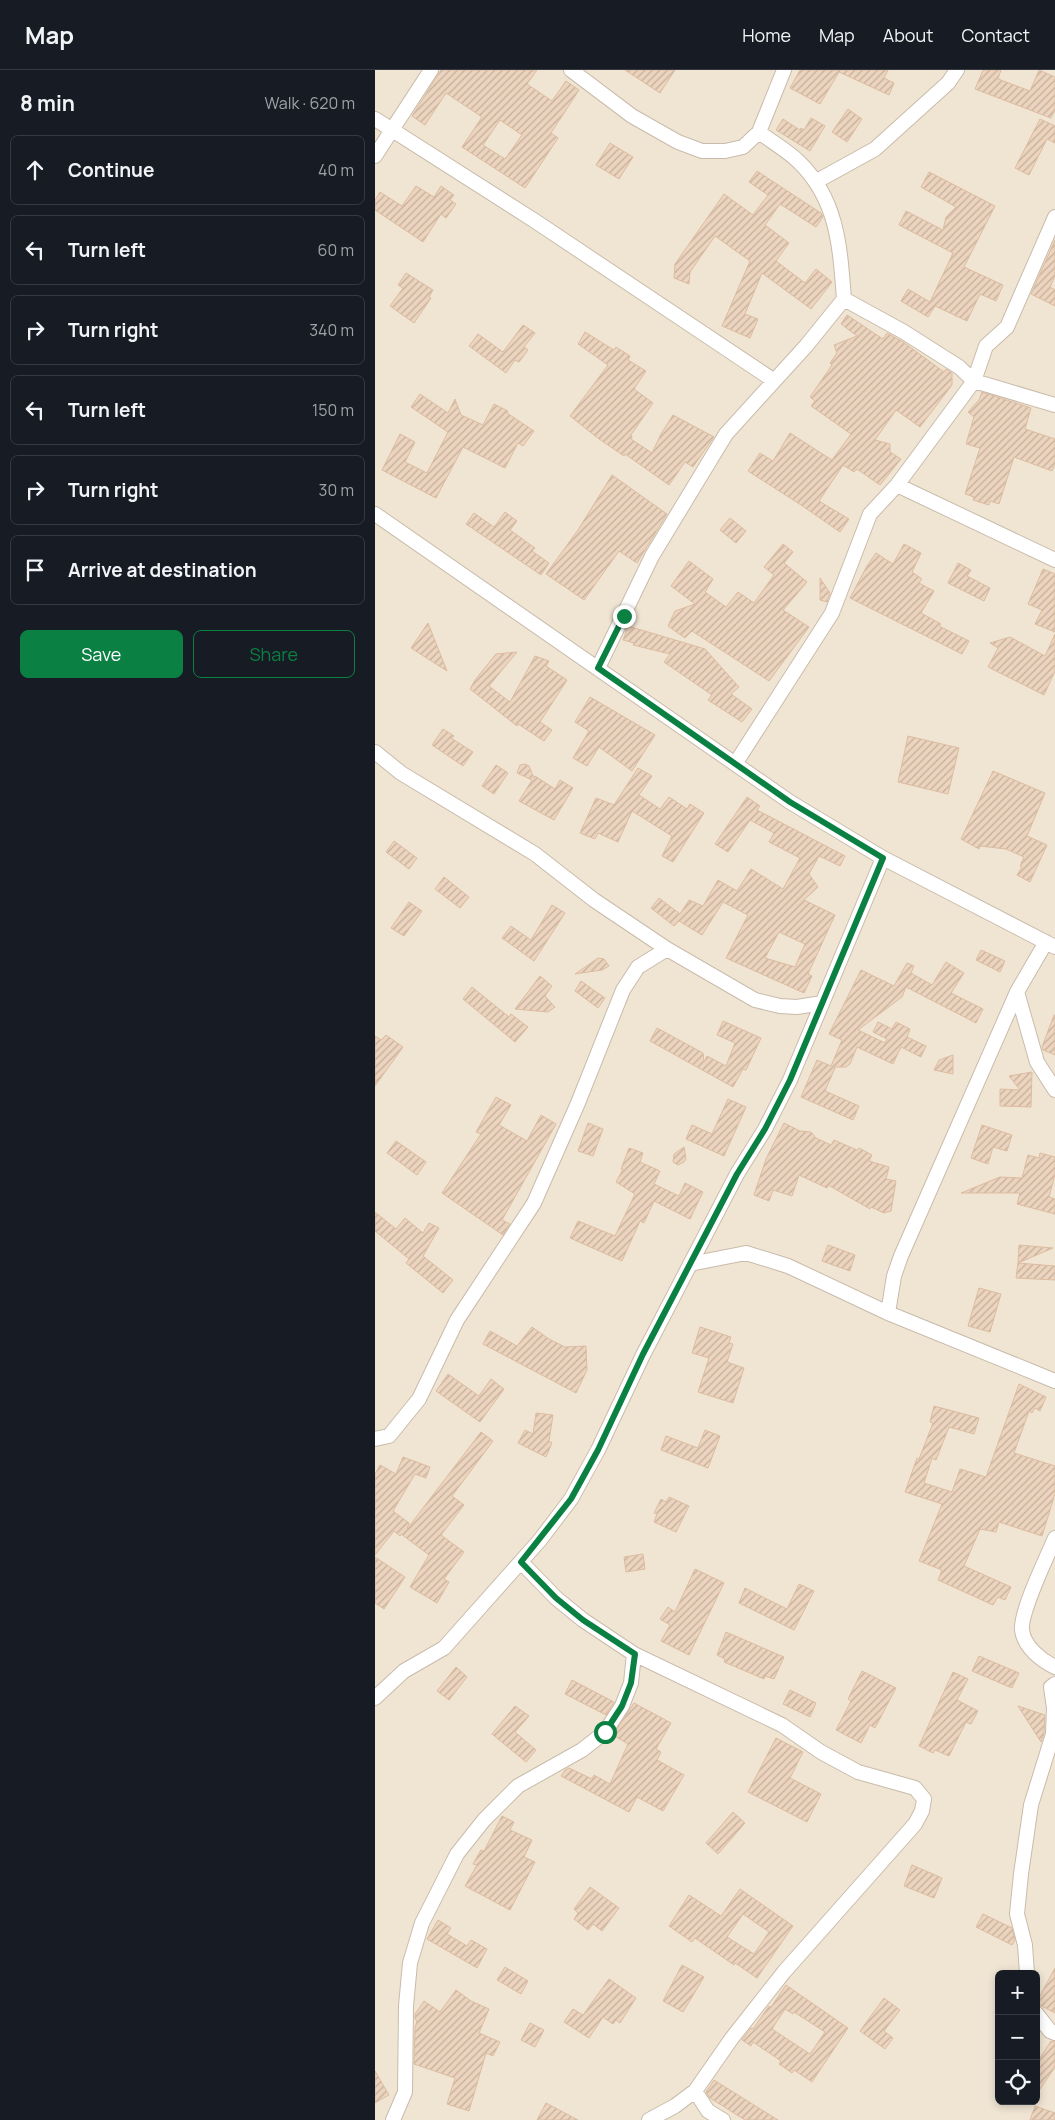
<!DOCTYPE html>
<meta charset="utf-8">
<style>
:root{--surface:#171b24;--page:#242831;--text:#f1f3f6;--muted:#9ea1a6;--line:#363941;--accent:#0b8043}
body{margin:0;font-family:Manrope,sans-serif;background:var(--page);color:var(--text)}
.controls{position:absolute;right:15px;bottom:15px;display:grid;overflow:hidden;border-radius:8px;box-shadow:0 2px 8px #0003}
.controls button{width:45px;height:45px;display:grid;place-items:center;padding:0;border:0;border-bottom:1px solid var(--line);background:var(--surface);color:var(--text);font:25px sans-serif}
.stop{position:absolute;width:15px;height:15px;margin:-11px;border:4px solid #0b8043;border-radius:50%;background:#fff}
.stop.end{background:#0b8043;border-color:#fff;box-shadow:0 1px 5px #0008}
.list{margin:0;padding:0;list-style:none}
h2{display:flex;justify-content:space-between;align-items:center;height:65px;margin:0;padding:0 20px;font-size:21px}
h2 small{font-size:16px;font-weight:400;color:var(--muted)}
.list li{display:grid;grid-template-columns:32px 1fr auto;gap:15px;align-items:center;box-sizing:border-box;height:70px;margin:0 10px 10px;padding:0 10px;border:1px solid var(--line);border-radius:8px}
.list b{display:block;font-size:19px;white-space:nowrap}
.list em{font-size:16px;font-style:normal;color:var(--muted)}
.actions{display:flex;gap:10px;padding:15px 20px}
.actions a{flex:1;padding:11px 0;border:1px solid var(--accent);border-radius:8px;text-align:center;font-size:18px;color:var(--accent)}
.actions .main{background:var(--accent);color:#fff}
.icon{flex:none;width:28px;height:28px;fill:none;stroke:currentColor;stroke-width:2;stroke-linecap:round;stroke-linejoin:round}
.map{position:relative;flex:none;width:680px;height:2050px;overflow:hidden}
header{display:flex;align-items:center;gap:30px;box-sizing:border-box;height:70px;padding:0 25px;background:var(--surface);border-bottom:1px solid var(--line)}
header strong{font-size:24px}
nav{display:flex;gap:28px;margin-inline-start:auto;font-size:18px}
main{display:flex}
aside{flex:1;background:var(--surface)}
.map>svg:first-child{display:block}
.residential{fill:#f0e5d3;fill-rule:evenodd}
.building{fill:url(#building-hatch);stroke:#ddbca0;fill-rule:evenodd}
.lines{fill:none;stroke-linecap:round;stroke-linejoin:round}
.street-casing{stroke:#c9bbab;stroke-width:16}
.street{stroke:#fff;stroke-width:14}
.route{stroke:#0b8043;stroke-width:6}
</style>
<header>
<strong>Map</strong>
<nav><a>Home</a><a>Map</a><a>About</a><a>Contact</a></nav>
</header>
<main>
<aside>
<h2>8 min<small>Walk · 620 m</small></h2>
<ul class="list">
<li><svg class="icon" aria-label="ahead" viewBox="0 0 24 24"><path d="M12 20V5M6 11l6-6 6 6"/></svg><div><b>Continue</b></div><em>40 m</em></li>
<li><svg class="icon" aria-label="left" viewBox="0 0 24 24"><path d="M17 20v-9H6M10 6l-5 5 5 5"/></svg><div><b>Turn left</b></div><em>60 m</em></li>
<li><svg class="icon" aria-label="right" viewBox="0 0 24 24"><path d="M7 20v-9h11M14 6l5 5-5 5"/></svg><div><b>Turn right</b></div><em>340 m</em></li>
<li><svg class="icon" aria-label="left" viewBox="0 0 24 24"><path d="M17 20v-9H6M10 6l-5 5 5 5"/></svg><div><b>Turn left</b></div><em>150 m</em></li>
<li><svg class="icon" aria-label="right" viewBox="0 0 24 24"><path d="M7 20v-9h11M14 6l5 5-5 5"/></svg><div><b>Turn right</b></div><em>30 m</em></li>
<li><svg class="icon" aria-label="arrive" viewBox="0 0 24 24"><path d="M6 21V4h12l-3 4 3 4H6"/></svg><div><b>Arrive at destination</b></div></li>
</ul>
<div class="actions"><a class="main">Save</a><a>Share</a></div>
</aside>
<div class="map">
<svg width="680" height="2050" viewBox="0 0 680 2050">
<defs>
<pattern id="building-hatch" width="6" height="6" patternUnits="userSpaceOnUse" patternTransform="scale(1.25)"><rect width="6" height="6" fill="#ecd4be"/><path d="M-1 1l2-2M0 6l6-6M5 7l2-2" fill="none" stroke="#c3af9d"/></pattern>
</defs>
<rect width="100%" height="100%" fill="#f9f3e4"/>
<path class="residential" d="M0,0h680v2050h-680zM624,1904h37v127h-37z"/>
<path class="building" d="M66,0h96l-10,14 25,17 14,-20 13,9 -28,43 7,5 -33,50 -63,-41 20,-30 -36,-24 -21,32 -13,-9zM125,50l22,15 -17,24 -22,-14z
M250,0h50l-15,23z
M425,0h88l-4,8 10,5 -5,12 -50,-23 -19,32 -30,-16z
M608,0h18l-3,9 32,12 9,-21 16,7v33l-4,8 -76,-29z
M473,39l14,10 -15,23 -15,-10z
M436,48l14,8 -15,25 -34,-21 7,-11 17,11 1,-2 3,2z
M665,49l15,7v17l-8,-4 -18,36 -14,-7z
M235,73l23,14 -14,22 -23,-14z
M382,101l64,42 2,4 -7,10 -36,-23 -15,21 24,18 -13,18 29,22 11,-14 16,13 -21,27 -49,-36 -17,41 13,5 -8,19 -28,-12 28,-65 -35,-25 -25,36 -1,12 -15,-6 1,-14 49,-70 29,21 15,-20 -19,-13z
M554,102l66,34 -31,61 39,18 -7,16 -16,-7 -13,27 -32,-15 -7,11 -27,-16 7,-12 22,13 23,-49 -54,-28 7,-14 37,19 3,-13 10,-10 -35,-20z
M41,116l18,11 7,-11 13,9 -4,5 6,4 -10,14 -5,-4 -18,28 -48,-32v-10l5,-8 22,14z
M680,170v36l-5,11 5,3v16l-24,-12z
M31,203l27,17 -4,7 2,1 -17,25 -24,-17 13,-18 -5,-3z
M472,245l36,24 4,-6 16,9 41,30 2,-3 6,4v12l-32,42 -24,-17 -21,30 15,4v8l11,7 -21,26 -23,-16 -3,3 -11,-7 -24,36 30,18 -9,13 -39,-27 -53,-34 12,-18 13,8 17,-28 42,27 19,-26 -40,-28 4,-5 -5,-4 22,-32 -2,-2 7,-10 -3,-8 23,-9 -16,-12z
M148,255l12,8 -11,14 4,3 -9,12 -4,-2 -9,13 -37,-27 9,-12 25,18z
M210,262l29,18 2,-3 14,9 -2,4 18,11 -12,18 19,14 -22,32 1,2 -1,2 21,14 9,-19 12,-19 41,22 -21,30 -8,-5 -16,23 -44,-31 -1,2 -25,-17 -29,-23 38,-51 -30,-21z
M607,322l49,16 -6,21 30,10v25l-3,7 -38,-14 -15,47 -9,-3 -1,4 -16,-5 1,-3 -9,-3 15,-46 -14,-4 8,-27 -6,-5 11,-12z
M45,324l28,19 7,-14 6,16 22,10 11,-21 14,7 -1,2 27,18 -11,15 -5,-3 -13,25 -42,-21 -27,51 -54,-28 18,-36 15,8 -10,20 22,11 21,-41 -37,-25z
M237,405l55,39 -30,49 -18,-12 -35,49 -38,-26 32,-44z
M130,442l12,9 -7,9 25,18 -3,3 17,12 -8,12 -75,-51 8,-11 20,14z
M355,448l16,13 -10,12 -16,-13z
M408,474l10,8 -9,11 23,19 -24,28 26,17 -40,54 -77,-50 -7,7 -17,-12 7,-15 20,-7 -24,-18 18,-25 24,18 -8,13 21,15 12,-15 16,11 20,-28 -10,-8z
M529,474l17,9 -9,19 10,7 -3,4 15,8 -13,22 20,11 -2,2 30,15 -7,13 -112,-56 17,-32 9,-13 17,11z
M583,493l13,7 -4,6 23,12 -6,13 -36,-18z
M668,499l12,5v58l-20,-8 7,-14 -14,-6z
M445,508l10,15 -3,9 -7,-2z
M53,553l19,48 -36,-23z
M253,556l77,23 34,38 -8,7 21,15 -10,13 -34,-22 4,-5 -48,-33 6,-8 -37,-9 1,-2 -11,-3z
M680,564v37l-11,24 -56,-28 10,-19 -8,-5 20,-6 35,19z
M142,582l-28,34 21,16 25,-46 14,5 -3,5 21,14 -27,42 12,8 -8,11 -26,-17 -1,2 -47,-37 5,-9 21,-26z
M215,627l65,38 -23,36 -33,-24 -12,19 -14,-8 16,-27 -14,-9z
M68,659l11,7 -3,2 22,14 -10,14 -31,-21z
M533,666l51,12 -11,46 -50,-12z
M150,694l4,2 5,12 1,-2 20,13 5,-9 13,8 -19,32 -35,-19 13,-21 -15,-7 3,-8z
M121,695l12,8 -14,21 -12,-8z
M263,698l14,8 -13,19 21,14 9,-12 18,12 3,-5 14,9 -31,49 -11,-6 10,-20 -40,-25 -14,31 -20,-9 -3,6 -15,-6 16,-35 18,7z
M618,701l52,22 -18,43 20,9 -17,37 -13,-7 5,-8 -2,-1 4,-9 -18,-8 -26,-3 -1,3 -18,-10z
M372,727l13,9 -3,4 88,46 -5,10 -21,-10 -10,18 9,13 -14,13 31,15 -27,59 4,2 -8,17 -78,-35 22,-43 -25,-13 -21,33 -23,-14 -5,5 -23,-18 8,-10 21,16 9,-14 14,6 15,-26 19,11 14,-22 32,20 17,-31 -31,-16 5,-9 -24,-13 -22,32 -13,-8zM404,862l26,12 -10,23 -30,-9z
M19,771l23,17 -8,11 -23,-17z
M69,807l25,20 -9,11 -25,-19z
M34,832l13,9 -18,25 -13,-8z
M177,835l13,8 -31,48 -32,-23 9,-12 20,14z
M606,880l24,11 -5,11 -24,-12z
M223,888l6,1 5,7 -7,4 -27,4z
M571,892l18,11 -13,20 32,16 -7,14 -70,-36 -4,10 -44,33 27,13 2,-4 -14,-7 5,-10 14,7 4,-7 14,7 -3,8 19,9 -5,11 -20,-10 -8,17 -36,-17 -7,17 -4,3h-12l1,1 -10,23 34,15 -6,14 -52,-23 16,-37 14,6 11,-26 -13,-6 32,-64 33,16 13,-23 7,3 -3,7 21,12z
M165,906l12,10 -7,10 10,11 -7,5 -33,-3z
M206,911l24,17 -7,10 -23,-17z
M97,917l37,30 2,-3 17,13 -13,15 -52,-43z
M679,945h1v40l-12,-5 -1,-3z
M348,951l38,17 -15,32 -3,-1 -10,18 -83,-46 7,-13 46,25 1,9 3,-6 19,10 9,-23 -18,-8z
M11,965l17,12 -28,39v-50l6,4z
M578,985v19l-19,-4 5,-10z
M657,1002l-1,35 -31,-1v-17l20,1 -11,-14z
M121,1027l15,8 -12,20 28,16 14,-26 15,9 -54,96 8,4 -7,11 -61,-42 39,-59 -5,-2z
M353,1029l18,8 -22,49 -38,-17 6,-14 20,9z
M213,1053l15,6 -10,27 -15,-5z
M409,1053l16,8 11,1 5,6 15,7 3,-5 23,10 2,-2 13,7 -3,6 20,6 -3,12 10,2 -5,30 -7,2 -13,-6 -1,2 -42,-24 -1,3 -28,-13 -7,21 -19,-6 -4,11 -15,-6 12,-36z
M607,1055l30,10 -5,16 -14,-4 -5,17 -17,-6z
M21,1071l30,21 -9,13 -30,-22z
M309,1077l2,12 -2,3 -6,3 -5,-3 1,-8z
M254,1078l14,5 -3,9 20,9 -6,13 25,12 6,-13 18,9 -13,27 -36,-18 -10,22 -4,-2 -18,40 -52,-23 8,-17 37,15 20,-42 -19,-12 7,-13h-2z
M665,1083l15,4v18l-6,22 6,2v15l-38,-10 3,-11h-59l39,-16 22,1 6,-23 11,3z
M0,1142l21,17 9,-11 18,15 6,-10 10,5 -16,28 30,24 -10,13 -37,-30 3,-4 -34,-28z
M453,1175l27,10 -5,16 -28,-10z
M644,1175l34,3 -35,15z
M643,1193l37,3v14l-39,-2z
M604,1218l22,6 -11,38 -22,-6z
M157,1257l17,12 16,8 21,-1 1,24 -11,23 -93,-49 7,-13 27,15z
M325,1257l31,10 -2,6 4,1 -6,18 17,6 -11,35 -35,-11 11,-34 -17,-5z
M73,1304l31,22 12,-17 13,10 -24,33 -44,-31z
M644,1314l27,13 -6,14 -5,-3 -3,5 -3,-2 -15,42 41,13v28l-13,42 -43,-14 -3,10 -16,-3 -16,37 47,21 -6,13 -7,-3 -5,8 -55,-25 4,-10 -23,-9 23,-57 -37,-12 12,-34 2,1 14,-36 -3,-1 4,-16 45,12 -5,16 -25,-7 -13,33 -4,-2 -8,25 28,9 8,-23 26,8z
M161,1343l17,2 -4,26 3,2 -6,14 -28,-14 7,-13 8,4z
M330,1360l15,6 -12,32 -47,-18 5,-14 32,12z
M106,1362l12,9 -41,55 12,9 -23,30 23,17 -20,27 5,3 -12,21 -27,-16 19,-32 -28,-21 -1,2 -6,-5 -19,24v-81l5,-9 16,9 7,-17 27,10 -4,11 -11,-4 -22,37 16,12 -2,6z
M294,1427l20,9 -13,26 -22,-10 3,-8 -3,-1 7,-14 5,3z
M268,1484l2,15 -19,3 -2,-15z
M0,1487l30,20 -21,32 -9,-6z
M320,1499l29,14 -35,72 -28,-14 9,-16 -10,-6 8,-12 7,5z
M424,1514l15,7 -20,39 -55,-27 6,-15 42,21z
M351,1562l58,25 -10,22 -9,-3 -1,3 -40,-17 1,-3 -8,-4z
M604,1586l40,17 -7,15 -40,-17z
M81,1597l11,10 -18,23 -12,-9z
M487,1601l34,17 -21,40 -5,-3 -9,18 -25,-13 15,-29 -3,-2z
M578,1602l15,7 -11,21 21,11 -7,13 -5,-2 -17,34 -14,-6 -2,3 -14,-7z
M197,1610l42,22 -8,13 -41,-21z
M415,1620l26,13 -6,14 -27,-13z
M259,1633l37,20 -15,26 5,3 -4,8 27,15 -21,36 -26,-14 -8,15 -68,-36 4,-6 4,-2 23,11 2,-4 16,9 18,-40 -15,-9z
M140,1636l14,10 -14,16 21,18 -10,12 -34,-28z
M643,1636l27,9 -1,18 -3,9z
M401,1668l27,14 -13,26 31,16 -14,28 -59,-30z
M358,1742l12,11 -27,31 -12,-11z
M127,1746l12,6 -4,8 22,10 -8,17 11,5 -25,48 -45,-24 12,-21 -4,-1 8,-14 3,1z
M537,1795l30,13 -8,20 -30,-12z
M215,1817l29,21 -17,23 -9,-7 -5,6 -14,-11 4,-6 -4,-4z
M365,1819l53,37 -36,52 -22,-15 -1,2 -39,-27 -3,4 -23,-16 20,-31 32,21zM368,1844l26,18 -15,22 -27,-17z
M608,1844l29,14 3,12 -3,5 -36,-18z
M63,1850l13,8 -4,6 20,12 4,-6 16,9 -10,19 -50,-29z
M307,1895l22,12 -21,35 -20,-11z
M130,1897l23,14 -7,13 -24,-14z
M680,1898v45l-19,-10z
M234,1909l27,19 -16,25 -4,-3 -3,4 -10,-7 -14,21 -25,-16 9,-13 10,6z
M411,1915l62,43 -36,54 -18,-12 -2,3 -13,-9 2,-3 -28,-19 -2,4 -9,-6 9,-12 2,1 16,-23 2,1zM410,1939l8,5 1,-2 31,20 -15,22 -38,-25z
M81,1920l15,11 18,8 -10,24 21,9 -7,14 -7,-3 -17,58 -22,-7 8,-26 -41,-14 1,-37 2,-6 -2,-2v-5l9,-13 16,11z
M509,1928l16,12 -16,21 9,7 -8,11 -25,-18z
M155,1953l14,7 -9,17 -14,-7z
M676,1971l4,1v25l-19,28v-31z
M0,2001l14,24 -14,8z
M339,2010l64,40h-33l-35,-22 -4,-6z
M171,2033l32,17h-41z
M660,2036l20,7v7h-25z"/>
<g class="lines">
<g class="street-casing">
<path id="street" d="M196,0l61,46 46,26 24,9h23l18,-4 16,-15 25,-62
M0,49l160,102 238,159
M0,86l56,-86
M442,111l58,-32 73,-66 9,-13
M469,229l60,33 55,35 15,14 81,24
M522,415l158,75
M0,444l415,288 93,56 172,89
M223,598l54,-112 74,-122 80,-88 38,-47c-4,-51 -6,-99 -45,-137 -11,-11 -27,-20 -40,-30
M0,682l26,21 134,81 59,46 73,49 88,51 25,6 17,1 25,-4
M360,694l97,-151 38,-99 27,-29 77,-104 12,-35 21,-19 48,-110
M642,922l20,70 18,28
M315,1194l56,-11 42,13 100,47 167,68
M513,1243l6,-37 7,-20 116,-264 29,-50
M0,1369l14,-3 30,-37 38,-79 77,-117 44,-100 45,-113 15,-23 29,-18
M680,1468c-8,19 -35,74 -33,92 2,17 19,30 33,37
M146,1492l35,36 27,22 51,34 148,71 39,27 37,20 57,16 9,11 -2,12 -7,13 -131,148 -52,66 -37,53 -20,15 -26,14
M0,1628l29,-27 40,-23 96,-108 31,-41 27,-49 45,-95 94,-181 28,-45 25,-49 93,-222
M652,1904l-2,-29 -8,-31 4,-40 10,-69 22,-71 1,-26 -3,-21 4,-3
M661,1943l14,18 5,2
M320,2021l13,20 15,9
M18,2050l12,-28 1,-86 4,-43 12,-40 35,-69 27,-34 34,-34 64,-36 23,-18 17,-26 9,-23 3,-29"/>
</g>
<use href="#street" class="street"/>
</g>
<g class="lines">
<path class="route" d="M230,1662l17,-26 9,-23 4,-29 -52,-34 -27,-22 -35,-36 50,-63 27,-49 45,-96 94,-180 28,-45 25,-49 93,-222 -93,-56 -192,-134 26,-52"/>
</g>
</svg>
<div class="controls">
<button>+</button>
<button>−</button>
<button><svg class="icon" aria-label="locate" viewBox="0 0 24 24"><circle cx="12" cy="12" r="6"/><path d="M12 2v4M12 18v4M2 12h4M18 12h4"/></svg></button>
</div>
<div class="stop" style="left:230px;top:1662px"></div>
<div class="stop end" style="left:249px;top:546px"></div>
</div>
</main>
